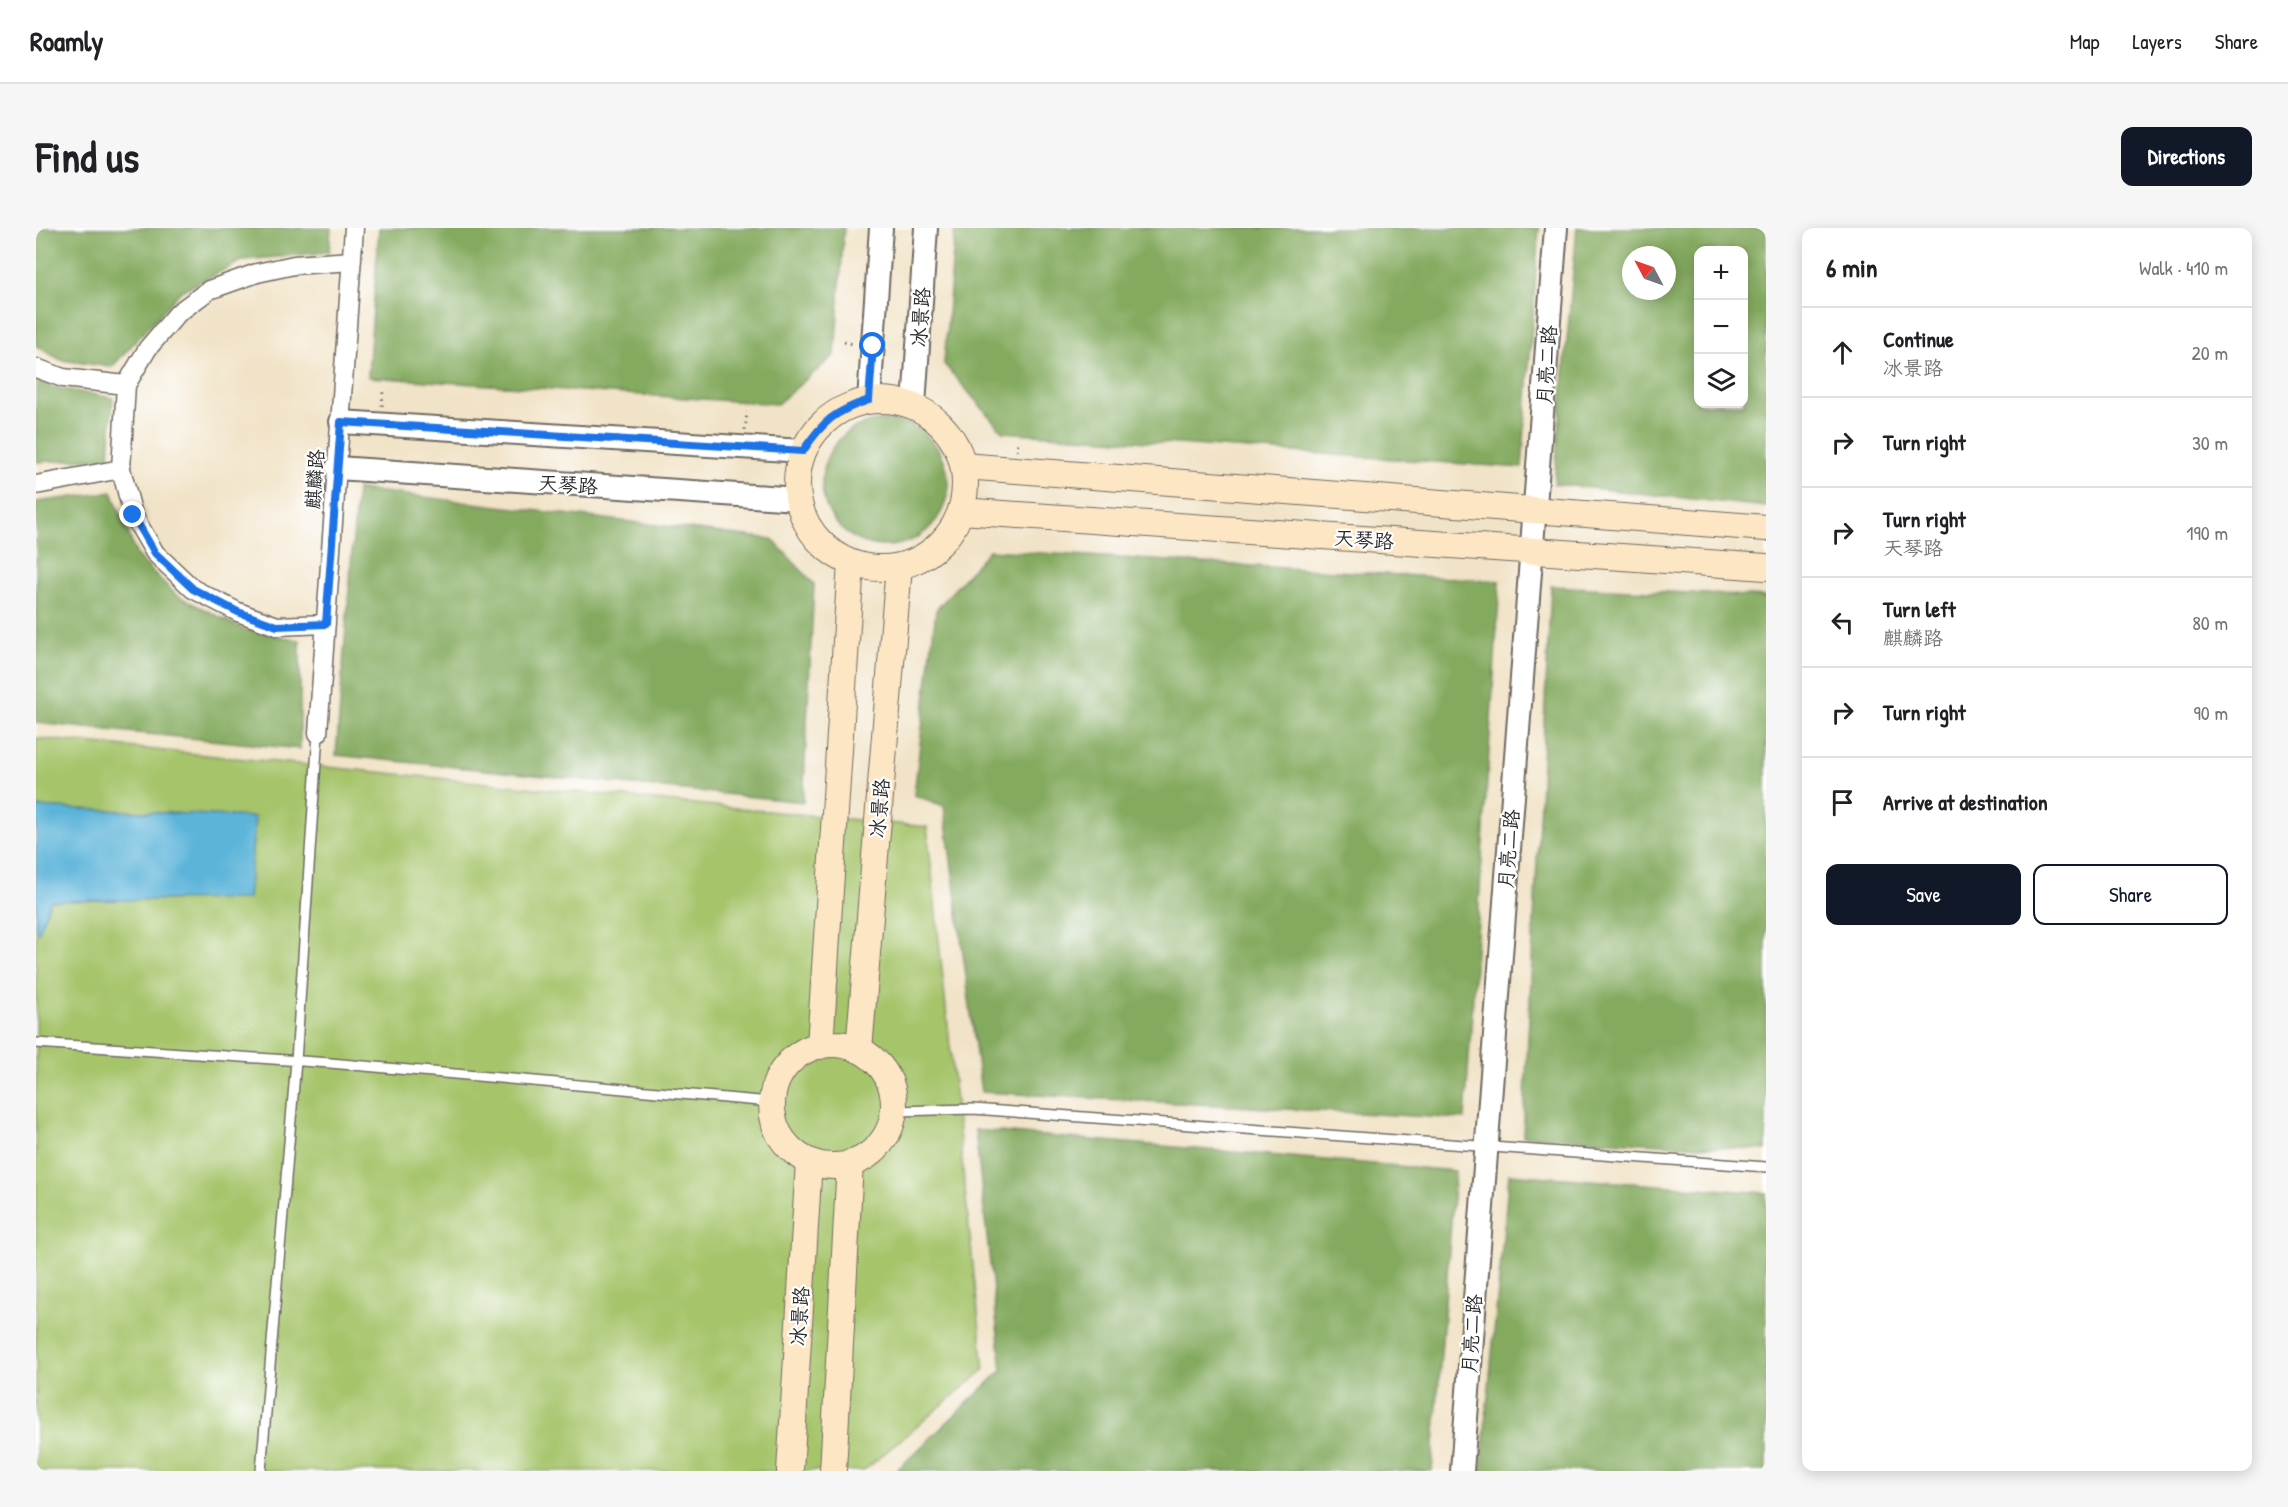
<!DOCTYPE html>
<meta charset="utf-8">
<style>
:root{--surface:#fff;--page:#f6f6f6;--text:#202124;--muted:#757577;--line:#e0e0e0;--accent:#111827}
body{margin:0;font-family:"Patrick Hand","LXGW WenKai TC",sans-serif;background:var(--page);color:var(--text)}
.controls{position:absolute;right:18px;top:18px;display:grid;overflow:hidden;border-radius:12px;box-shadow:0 3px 15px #0003}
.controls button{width:54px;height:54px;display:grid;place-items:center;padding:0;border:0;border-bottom:2px solid var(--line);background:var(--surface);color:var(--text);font:30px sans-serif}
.compass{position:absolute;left:1586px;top:18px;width:54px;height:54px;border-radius:50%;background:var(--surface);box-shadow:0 3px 15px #0003;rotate:311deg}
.stop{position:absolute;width:18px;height:18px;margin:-14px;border:4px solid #1a73e8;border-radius:50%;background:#fff}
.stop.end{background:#1a73e8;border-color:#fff;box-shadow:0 2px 6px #0008}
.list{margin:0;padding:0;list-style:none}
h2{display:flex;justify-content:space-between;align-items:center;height:78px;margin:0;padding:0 24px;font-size:26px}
h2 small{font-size:20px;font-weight:400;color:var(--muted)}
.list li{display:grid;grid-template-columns:39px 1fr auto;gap:18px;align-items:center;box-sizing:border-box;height:90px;padding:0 24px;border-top:2px solid var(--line)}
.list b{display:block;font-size:22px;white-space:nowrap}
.list p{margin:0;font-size:20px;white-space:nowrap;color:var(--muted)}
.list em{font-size:20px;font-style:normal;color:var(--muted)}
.actions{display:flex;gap:12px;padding:18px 24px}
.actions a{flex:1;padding:14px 0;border:2px solid var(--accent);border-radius:12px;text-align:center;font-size:21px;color:var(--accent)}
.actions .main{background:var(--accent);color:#fff}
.icon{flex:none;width:33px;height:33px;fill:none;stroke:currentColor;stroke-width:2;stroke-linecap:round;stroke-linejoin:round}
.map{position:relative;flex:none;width:1730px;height:1243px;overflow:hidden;border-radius:12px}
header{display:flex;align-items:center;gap:36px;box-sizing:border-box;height:84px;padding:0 30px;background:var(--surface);border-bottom:2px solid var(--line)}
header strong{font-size:28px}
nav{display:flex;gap:33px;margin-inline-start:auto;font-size:21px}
.intro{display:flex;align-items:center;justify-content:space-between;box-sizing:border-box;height:144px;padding:0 36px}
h1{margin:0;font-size:42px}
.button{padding:15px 27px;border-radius:12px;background:var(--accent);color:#fff;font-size:21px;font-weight:700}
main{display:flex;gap:36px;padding:0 36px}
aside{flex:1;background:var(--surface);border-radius:12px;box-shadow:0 3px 15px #0003}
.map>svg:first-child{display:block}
.green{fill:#a6c46b;stroke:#68784b;stroke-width:1.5}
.forest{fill:#84aa5f;stroke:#586a45;stroke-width:1.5;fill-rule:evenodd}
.water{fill:#5bb4d9;stroke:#437082;stroke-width:1.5}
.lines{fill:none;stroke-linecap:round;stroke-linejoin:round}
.service-casing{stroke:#706b62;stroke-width:12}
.minor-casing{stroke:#706b62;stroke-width:21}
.tertiary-casing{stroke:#706b62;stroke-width:26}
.secondary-casing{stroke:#706b62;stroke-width:28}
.path{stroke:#706b62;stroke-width:3;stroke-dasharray:1.5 4.5;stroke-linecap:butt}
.service{stroke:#fff;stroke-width:9}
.minor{stroke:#fff;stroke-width:18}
.tertiary{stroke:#fff;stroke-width:22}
.secondary{stroke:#fce6c4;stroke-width:26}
.route{stroke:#1a73e8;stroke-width:8}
.labels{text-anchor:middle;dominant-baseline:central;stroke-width:4.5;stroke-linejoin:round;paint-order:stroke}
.street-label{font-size:20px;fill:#2b2b2b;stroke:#fff}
</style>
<header>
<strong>Roamly</strong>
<nav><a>Map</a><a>Layers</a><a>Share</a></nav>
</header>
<div class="intro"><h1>Find us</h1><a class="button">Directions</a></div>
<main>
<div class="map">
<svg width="1730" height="1243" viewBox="0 0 1730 1243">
<rect width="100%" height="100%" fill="#fff"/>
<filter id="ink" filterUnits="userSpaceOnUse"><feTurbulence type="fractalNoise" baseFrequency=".0167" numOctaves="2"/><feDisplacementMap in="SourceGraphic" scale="12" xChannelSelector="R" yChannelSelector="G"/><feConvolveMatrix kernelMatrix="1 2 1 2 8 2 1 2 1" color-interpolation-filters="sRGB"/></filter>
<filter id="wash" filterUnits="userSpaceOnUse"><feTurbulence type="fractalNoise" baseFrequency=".008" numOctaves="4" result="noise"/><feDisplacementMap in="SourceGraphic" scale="24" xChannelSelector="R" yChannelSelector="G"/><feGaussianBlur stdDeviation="1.35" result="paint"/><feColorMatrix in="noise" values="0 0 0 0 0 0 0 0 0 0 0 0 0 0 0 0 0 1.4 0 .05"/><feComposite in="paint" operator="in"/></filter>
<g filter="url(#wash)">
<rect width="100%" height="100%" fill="#f1e3c7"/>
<path class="green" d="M0,510l891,89 57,543 -121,101h-827z"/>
<path class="forest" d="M0,0h295l-2,24 -85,8 -63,31 -69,76 -51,-7 -25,-14z
M343,0h465l-9,127 -58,49 -409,-27z
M919,0h584l-17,240 -519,-36 -59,-68z
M1541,0h189v279l-212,-23zM1662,22h46v154h-46zM1595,27h36v36h-36z
M0,152l17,7 60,11 -4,60 -73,4z
M786 255a63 63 0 1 1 126 0a63 63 0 1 1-126 0Z
M321,261l415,50 42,45 -11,218 -467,-47z
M76,264l25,64 39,39 67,34 57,11v109l-264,-26v-221z
M953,322l511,31 -35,538 -484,-27 -37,-286 -30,-11 22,-185z
M1515,358l215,11v553l-243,-14z
M939,902l480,41 -23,300h-536l106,-101z
M1473,946l257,19v278h-285z"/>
<path class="water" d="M0,579l219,10 -7,82 -198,2 -11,31 -3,-1z"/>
</g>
<g filter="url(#ink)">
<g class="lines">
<g class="service-casing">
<path id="service" d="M0,815l294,20 441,39
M860,883l77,-2 793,58
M225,1243l35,-410 22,-328"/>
</g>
<g class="minor-casing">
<path id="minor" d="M0,140l27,10 63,7
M0,257l85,-16
M290,396l-49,2 -39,-14 -45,-23 -38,-36 -22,-38 -12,-46 5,-84 22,-37 30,-35 31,-23 48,-17 37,-8 58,-4
M282,505l36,-505"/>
</g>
<g class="tertiary-casing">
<path id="tertiary" d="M833,172l12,-172
M878,177l12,-177
M305,194l462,29
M301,240l461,31
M1426,1243c29,-415 64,-829 94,-1243"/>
</g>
<g class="secondary-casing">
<path id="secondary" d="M761 256a84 84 0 1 1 168 0a84 84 0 1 1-168 0Z
M928,238l802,62
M925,283l805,56
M736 877a61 61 0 1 1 122 0a61 61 0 1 1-122 0Z
M784,818l31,-483
M823,822l40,-484
M754,1243l19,-310
M797,1243l17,-308"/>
</g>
<path class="path" d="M808,114l10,2
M346,178l1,-16
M709,202l2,-18
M981,223l1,-10"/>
<use href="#service" class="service"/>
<use href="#minor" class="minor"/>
<use href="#tertiary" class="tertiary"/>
<use href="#secondary" class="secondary"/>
</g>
</g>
<g class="lines" filter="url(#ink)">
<path class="route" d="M97,287l22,38 38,36 45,23 39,14 49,-2 15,-202 462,29c20,-30 32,-40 66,-51l4,-54"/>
</g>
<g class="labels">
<g class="street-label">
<text transform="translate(884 89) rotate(-86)">冰景路</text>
<text transform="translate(1510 137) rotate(-86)">月亮二路</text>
<text transform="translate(278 251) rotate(-86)">麒麟路</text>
<text transform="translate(532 256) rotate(4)">天琴路</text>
<text transform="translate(1328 311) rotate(4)">天琴路</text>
<text transform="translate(843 580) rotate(-85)">冰景路</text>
<text transform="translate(1472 621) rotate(-85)">月亮二路</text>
<text transform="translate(763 1088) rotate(-86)">冰景路</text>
<text transform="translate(1435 1106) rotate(-86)">月亮二路</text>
</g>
</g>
</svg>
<div class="controls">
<button>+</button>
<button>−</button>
<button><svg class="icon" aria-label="layers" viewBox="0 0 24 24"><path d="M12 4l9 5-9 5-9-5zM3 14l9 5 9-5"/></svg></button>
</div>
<svg class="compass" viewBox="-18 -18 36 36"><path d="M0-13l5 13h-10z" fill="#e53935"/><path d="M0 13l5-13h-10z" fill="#757577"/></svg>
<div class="stop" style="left:837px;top:118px"></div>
<div class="stop end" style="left:97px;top:287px"></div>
</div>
<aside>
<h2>6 min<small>Walk · 410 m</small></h2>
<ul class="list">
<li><svg class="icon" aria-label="ahead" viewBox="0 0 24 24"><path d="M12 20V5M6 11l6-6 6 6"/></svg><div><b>Continue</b><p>冰景路</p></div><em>20 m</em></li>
<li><svg class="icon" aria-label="right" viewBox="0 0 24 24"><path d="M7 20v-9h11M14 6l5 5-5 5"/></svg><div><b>Turn right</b></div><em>30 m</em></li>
<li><svg class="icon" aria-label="right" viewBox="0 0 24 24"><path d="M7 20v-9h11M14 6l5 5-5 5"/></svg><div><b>Turn right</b><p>天琴路</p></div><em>190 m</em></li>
<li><svg class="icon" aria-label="left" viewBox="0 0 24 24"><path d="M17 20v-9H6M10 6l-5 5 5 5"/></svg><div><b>Turn left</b><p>麒麟路</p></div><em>80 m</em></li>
<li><svg class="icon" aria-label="right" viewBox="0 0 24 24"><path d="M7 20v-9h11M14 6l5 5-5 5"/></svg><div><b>Turn right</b></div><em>90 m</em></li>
<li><svg class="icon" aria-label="arrive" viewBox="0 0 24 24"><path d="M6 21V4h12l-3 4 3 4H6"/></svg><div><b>Arrive at destination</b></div></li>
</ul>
<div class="actions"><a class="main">Save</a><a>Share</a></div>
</aside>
</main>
